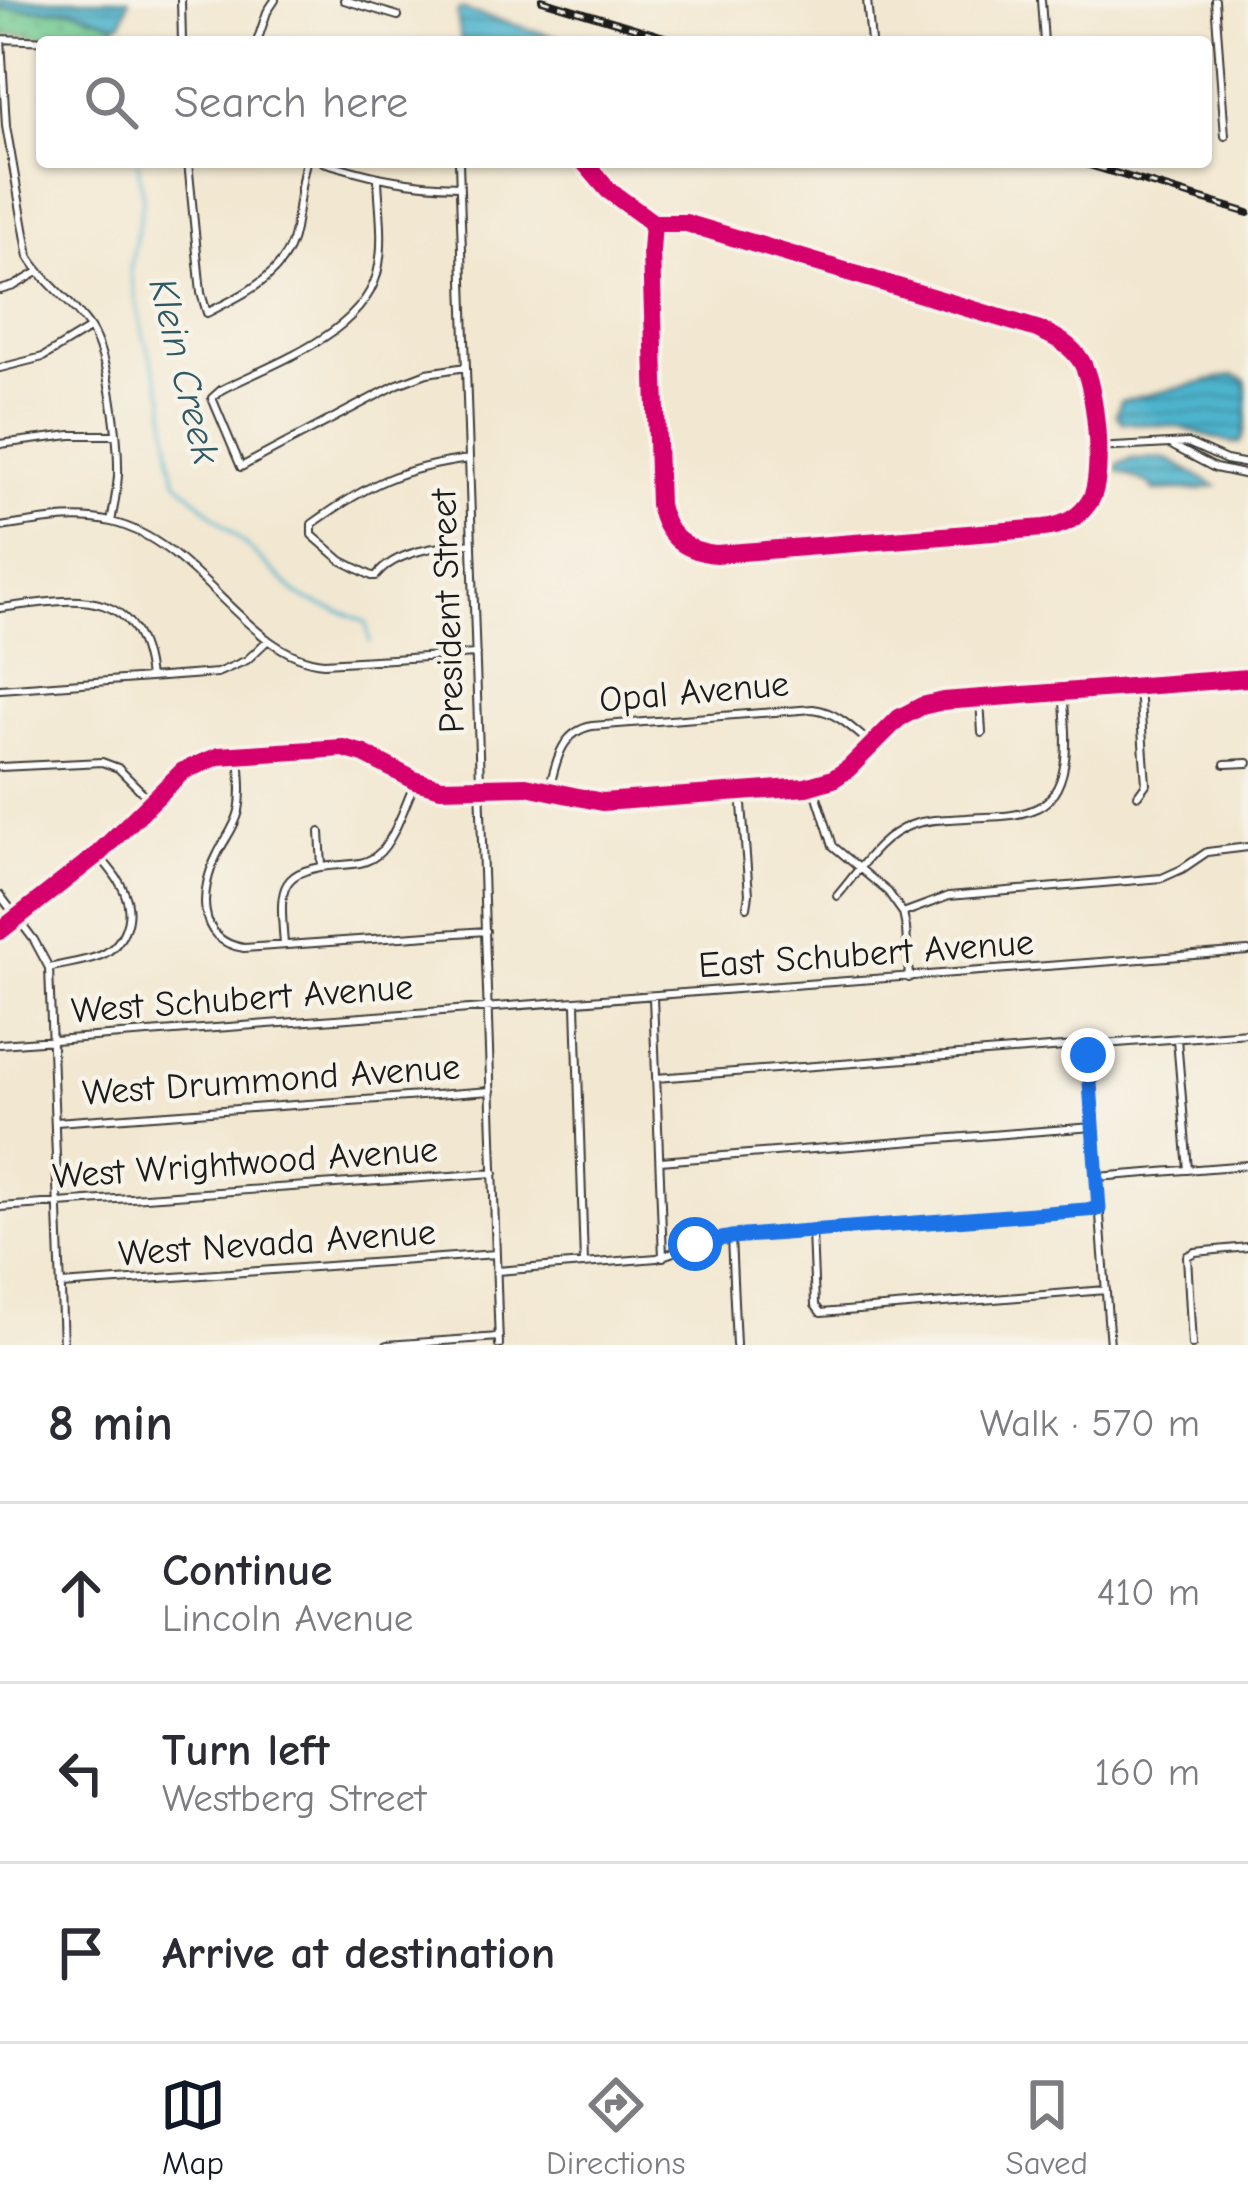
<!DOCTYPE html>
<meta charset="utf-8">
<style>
:root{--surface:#fff;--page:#f2f2f3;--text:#2b2b33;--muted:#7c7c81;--line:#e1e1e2;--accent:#111827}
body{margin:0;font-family:"Comic Neue",sans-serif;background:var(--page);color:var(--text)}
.stop{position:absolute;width:36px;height:36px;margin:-27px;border:9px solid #1a73e8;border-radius:50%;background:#fff}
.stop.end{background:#1a73e8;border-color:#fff;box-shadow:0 3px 12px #0008}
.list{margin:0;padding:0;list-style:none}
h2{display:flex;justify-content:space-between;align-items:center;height:156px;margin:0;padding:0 48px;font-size:51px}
h2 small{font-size:39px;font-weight:400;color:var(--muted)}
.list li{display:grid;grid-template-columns:78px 1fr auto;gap:36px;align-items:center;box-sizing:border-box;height:180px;padding:0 48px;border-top:3px solid var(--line)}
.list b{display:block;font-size:45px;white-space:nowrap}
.list p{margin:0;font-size:39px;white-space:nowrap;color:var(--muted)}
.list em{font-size:39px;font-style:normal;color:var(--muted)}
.icon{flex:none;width:66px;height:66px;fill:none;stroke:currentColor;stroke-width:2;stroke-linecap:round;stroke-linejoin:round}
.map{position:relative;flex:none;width:1248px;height:1345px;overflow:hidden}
.search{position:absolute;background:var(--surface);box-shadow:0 3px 9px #0004;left:36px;right:36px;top:36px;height:132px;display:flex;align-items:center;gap:30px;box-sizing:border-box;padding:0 42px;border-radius:12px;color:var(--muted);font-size:45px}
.sheet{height:696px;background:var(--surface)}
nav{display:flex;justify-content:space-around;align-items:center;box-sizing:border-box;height:168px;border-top:3px solid var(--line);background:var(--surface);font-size:33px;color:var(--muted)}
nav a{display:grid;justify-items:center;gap:6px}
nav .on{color:var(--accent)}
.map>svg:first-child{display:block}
.grass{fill:url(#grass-dots);stroke:#457256;stroke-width:3}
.water{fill:url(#water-rules);stroke:#356874;stroke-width:3}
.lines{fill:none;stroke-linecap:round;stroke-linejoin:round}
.stream{stroke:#4eb4cd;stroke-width:3}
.minor-casing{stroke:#3c3a37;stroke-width:10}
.minor{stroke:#fff;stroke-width:6}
.rail-casing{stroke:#1c1c1c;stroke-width:8}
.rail{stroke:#f7f3e8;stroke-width:3;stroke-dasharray:9;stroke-linecap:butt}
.cycleway-casing{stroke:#f7f3e8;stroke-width:26}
.cycleway{stroke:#d6006c;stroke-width:18}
.route{stroke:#1a73e8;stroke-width:15}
.labels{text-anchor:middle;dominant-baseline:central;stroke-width:9;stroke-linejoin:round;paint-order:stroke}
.street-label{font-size:36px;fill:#1c1c1c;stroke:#f7f3e8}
.water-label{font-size:39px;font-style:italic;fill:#305963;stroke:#f7f3e8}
</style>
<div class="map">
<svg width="1248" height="1345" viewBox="0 0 1248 1345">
<defs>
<pattern id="grass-dots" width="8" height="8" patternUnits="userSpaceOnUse" patternTransform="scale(3)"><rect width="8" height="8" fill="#6ec88f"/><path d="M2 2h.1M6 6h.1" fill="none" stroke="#5fab7b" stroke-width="1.8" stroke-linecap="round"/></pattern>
<pattern id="water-rules" width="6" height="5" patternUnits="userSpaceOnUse" patternTransform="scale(3)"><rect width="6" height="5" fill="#4eb4cd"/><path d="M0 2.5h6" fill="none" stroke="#4092a6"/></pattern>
</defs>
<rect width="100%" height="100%" fill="#f7f3e8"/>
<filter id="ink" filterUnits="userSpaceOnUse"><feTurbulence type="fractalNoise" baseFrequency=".00833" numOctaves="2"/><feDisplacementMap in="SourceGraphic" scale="24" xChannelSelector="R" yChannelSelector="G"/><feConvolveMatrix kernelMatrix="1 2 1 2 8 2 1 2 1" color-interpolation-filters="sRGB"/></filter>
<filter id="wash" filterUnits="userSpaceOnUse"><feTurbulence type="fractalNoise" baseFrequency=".004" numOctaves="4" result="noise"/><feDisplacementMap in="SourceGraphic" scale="48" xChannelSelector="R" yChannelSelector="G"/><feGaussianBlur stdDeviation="2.7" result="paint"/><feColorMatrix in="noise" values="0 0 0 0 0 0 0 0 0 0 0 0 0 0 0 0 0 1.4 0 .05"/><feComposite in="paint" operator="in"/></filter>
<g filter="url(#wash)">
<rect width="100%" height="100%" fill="#f2e7d0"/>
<path class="grass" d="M0,0h113l4,42 -98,-8 -19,2z"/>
<path class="water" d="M0,0h129l-8,23 -6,1 -41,-14 -74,-1z
M460,9l103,30v3h-102l-4,-29z
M1234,375l11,5c3,18 3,49 -5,63h-8l-53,-16 -57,-5 -6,-8 5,-13z
M1161,458l10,3 45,25 -19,4 -43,1 -4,-6 -32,-14v-7l14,-5z"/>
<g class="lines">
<path class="stream" d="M138,162l5,38 -13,71 13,63 21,62 7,64 5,20 120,113c24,16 47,16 70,30l4,19"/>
</g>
</g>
<g filter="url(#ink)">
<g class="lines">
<g class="minor-casing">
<path id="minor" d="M181,0l1,42
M344,0l54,16
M867,0l4,42
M1041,0l3,42
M1215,0l10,136
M0,39l75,3
M1,39l5,87 23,131c16,27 44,45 61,71 19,29 29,112 28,147 -1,16 -4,31 -7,47
M257,42l10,-30 8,-12
M188,162l13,131 6,20c38,-20 80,-37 88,-84 4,-23 5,-44 11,-67
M323,162c50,15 84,23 136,24
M459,162l40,1183
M584,162l24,28 45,33h33l351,106c18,7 34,16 44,32 15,24 23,114 10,138 -10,18 -28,27 -47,29l-328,26c-32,-3 -51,-19 -57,-50l-8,-253 2,-28
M378,179c1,28 6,58 1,86 -10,67 -104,97 -158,125l-9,8 29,69 157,-83 29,-11 39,-6
M0,290l14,-4 24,-14
M0,368l43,-11 46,-28
M0,444l71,-9h44
M1173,446l42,22 33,7
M1096,448l92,-5 38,17 22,4
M469,459c-68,9 -101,25 -157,65v11l30,26 30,15h4c20,-26 65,-30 96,-33
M0,527c37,-5 74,-14 111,-5 88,20 135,135 213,141l152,-9
M0,608c72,-9 139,-26 149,70
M0,689l217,-16 30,-13 21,-20
M980,699l2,34
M239,753c1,20 4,39 0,58 -4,17 -15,29 -22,44 -17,34 -22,86 27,93l242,-17
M1225,764l23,-1
M0,767l102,-5 16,6 34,34
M814,787l19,59 55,46 15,21 3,15 3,50
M549,790c7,-27 11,-58 43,-64l221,-17c25,3 41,21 59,36
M741,792l8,102 -2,13
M1138,795l8,-11 -7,-96
M320,832l2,34
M0,895l34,45 15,28 14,377
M837,896c22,-25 41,-59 74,-71 17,-6 37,-6 55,-7 21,-2 46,0 66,-8 44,-15 34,-82 31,-118
M903,913l46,-17 213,-18 20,-9 25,-17 41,-5
M0,931l98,-77 85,-83 36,-15 124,-8 21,6 52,27 25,7 85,-2 76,16 139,-10 65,-5 27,-8 15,-10 51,-51 23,-12 21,-5 305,-23
M284,945c-4,-56 -9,-76 57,-80 13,-1 25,-1 36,-10 17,-13 29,-54 39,-74
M49,968c15,-4 32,-6 47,-11 26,-8 39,-38 29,-63 -5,-15 -18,-28 -27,-40
M653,997l10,260
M576,1004l8,260
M1177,1039l11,131
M0,1044l1248,-93
M1087,1046l23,299
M656,1078l592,-45
M56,1122l435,-31
M660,1161l433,-34
M1097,1177l151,-12
M0,1207l494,-34
M812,1231l3,74 6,8 285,-23
M731,1237l5,108
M497,1271l160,-13 53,-19 21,-2 368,-28
M61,1285l435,-31
M387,1345l112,-8
M1192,1345l-5,-89 8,-4 53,-5"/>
</g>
<use href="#minor" class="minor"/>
<g class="rail-casing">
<path id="rail" d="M542,0l139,42
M1079,162l169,51"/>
</g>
<use href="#rail" class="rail"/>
<g class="cycleway-casing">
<path id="cycleway" d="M584,162l24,28 45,33h33l351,106c18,7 34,16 44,32 15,24 23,114 10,138 -10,18 -28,27 -47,29l-328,26c-32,-3 -51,-19 -57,-50l-8,-253 2,-28
M0,931l98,-77 85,-83 36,-15 124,-8 21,6 52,27 25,7 85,-2 76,16 139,-10 65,-5 27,-8 15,-10 51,-51 23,-12 21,-5 305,-23"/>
</g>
<use href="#cycleway" class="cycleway"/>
</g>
</g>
<g class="lines" filter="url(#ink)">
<path class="route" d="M695,1244l36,-7 368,-28 -11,-154"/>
</g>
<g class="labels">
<g class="street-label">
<text transform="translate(448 611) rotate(-92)">President Street</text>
<text transform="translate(694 692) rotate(-5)">Opal Avenue</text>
<text transform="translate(866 954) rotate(-4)">East Schubert Avenue</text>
<text transform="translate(242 999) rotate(-4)">West Schubert Avenue</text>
<text transform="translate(271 1080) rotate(-4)">West Drummond Avenue</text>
<text transform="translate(245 1163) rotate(-4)">West Wrightwood Avenue</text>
<text transform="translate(277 1243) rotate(-4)">West Nevada Avenue</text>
</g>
<g class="water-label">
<text transform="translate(184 371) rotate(76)">Klein Creek</text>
</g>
</g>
</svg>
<div class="stop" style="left:695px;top:1244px"></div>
<div class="stop end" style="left:1088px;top:1055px"></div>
<div class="search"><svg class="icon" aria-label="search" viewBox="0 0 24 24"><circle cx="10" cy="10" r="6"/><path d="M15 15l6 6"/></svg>Search here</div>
</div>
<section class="sheet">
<h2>8 min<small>Walk · 570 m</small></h2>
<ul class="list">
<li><svg class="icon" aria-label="ahead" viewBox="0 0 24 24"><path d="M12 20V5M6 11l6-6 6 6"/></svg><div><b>Continue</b><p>Lincoln Avenue</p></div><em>410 m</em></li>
<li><svg class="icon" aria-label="left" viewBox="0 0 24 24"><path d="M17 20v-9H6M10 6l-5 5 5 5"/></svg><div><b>Turn left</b><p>Westberg Street</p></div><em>160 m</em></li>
<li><svg class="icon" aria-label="arrive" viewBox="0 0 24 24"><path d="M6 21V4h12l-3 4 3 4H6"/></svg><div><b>Arrive at destination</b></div></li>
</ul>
</section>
<nav>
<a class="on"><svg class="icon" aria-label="map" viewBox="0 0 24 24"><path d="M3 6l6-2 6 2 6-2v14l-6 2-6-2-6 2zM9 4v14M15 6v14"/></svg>Map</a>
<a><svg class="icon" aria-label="directions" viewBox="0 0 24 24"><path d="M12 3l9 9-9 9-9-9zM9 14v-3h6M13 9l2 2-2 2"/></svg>Directions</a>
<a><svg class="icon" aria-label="saved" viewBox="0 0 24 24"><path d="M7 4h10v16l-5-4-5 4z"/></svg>Saved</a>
</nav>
